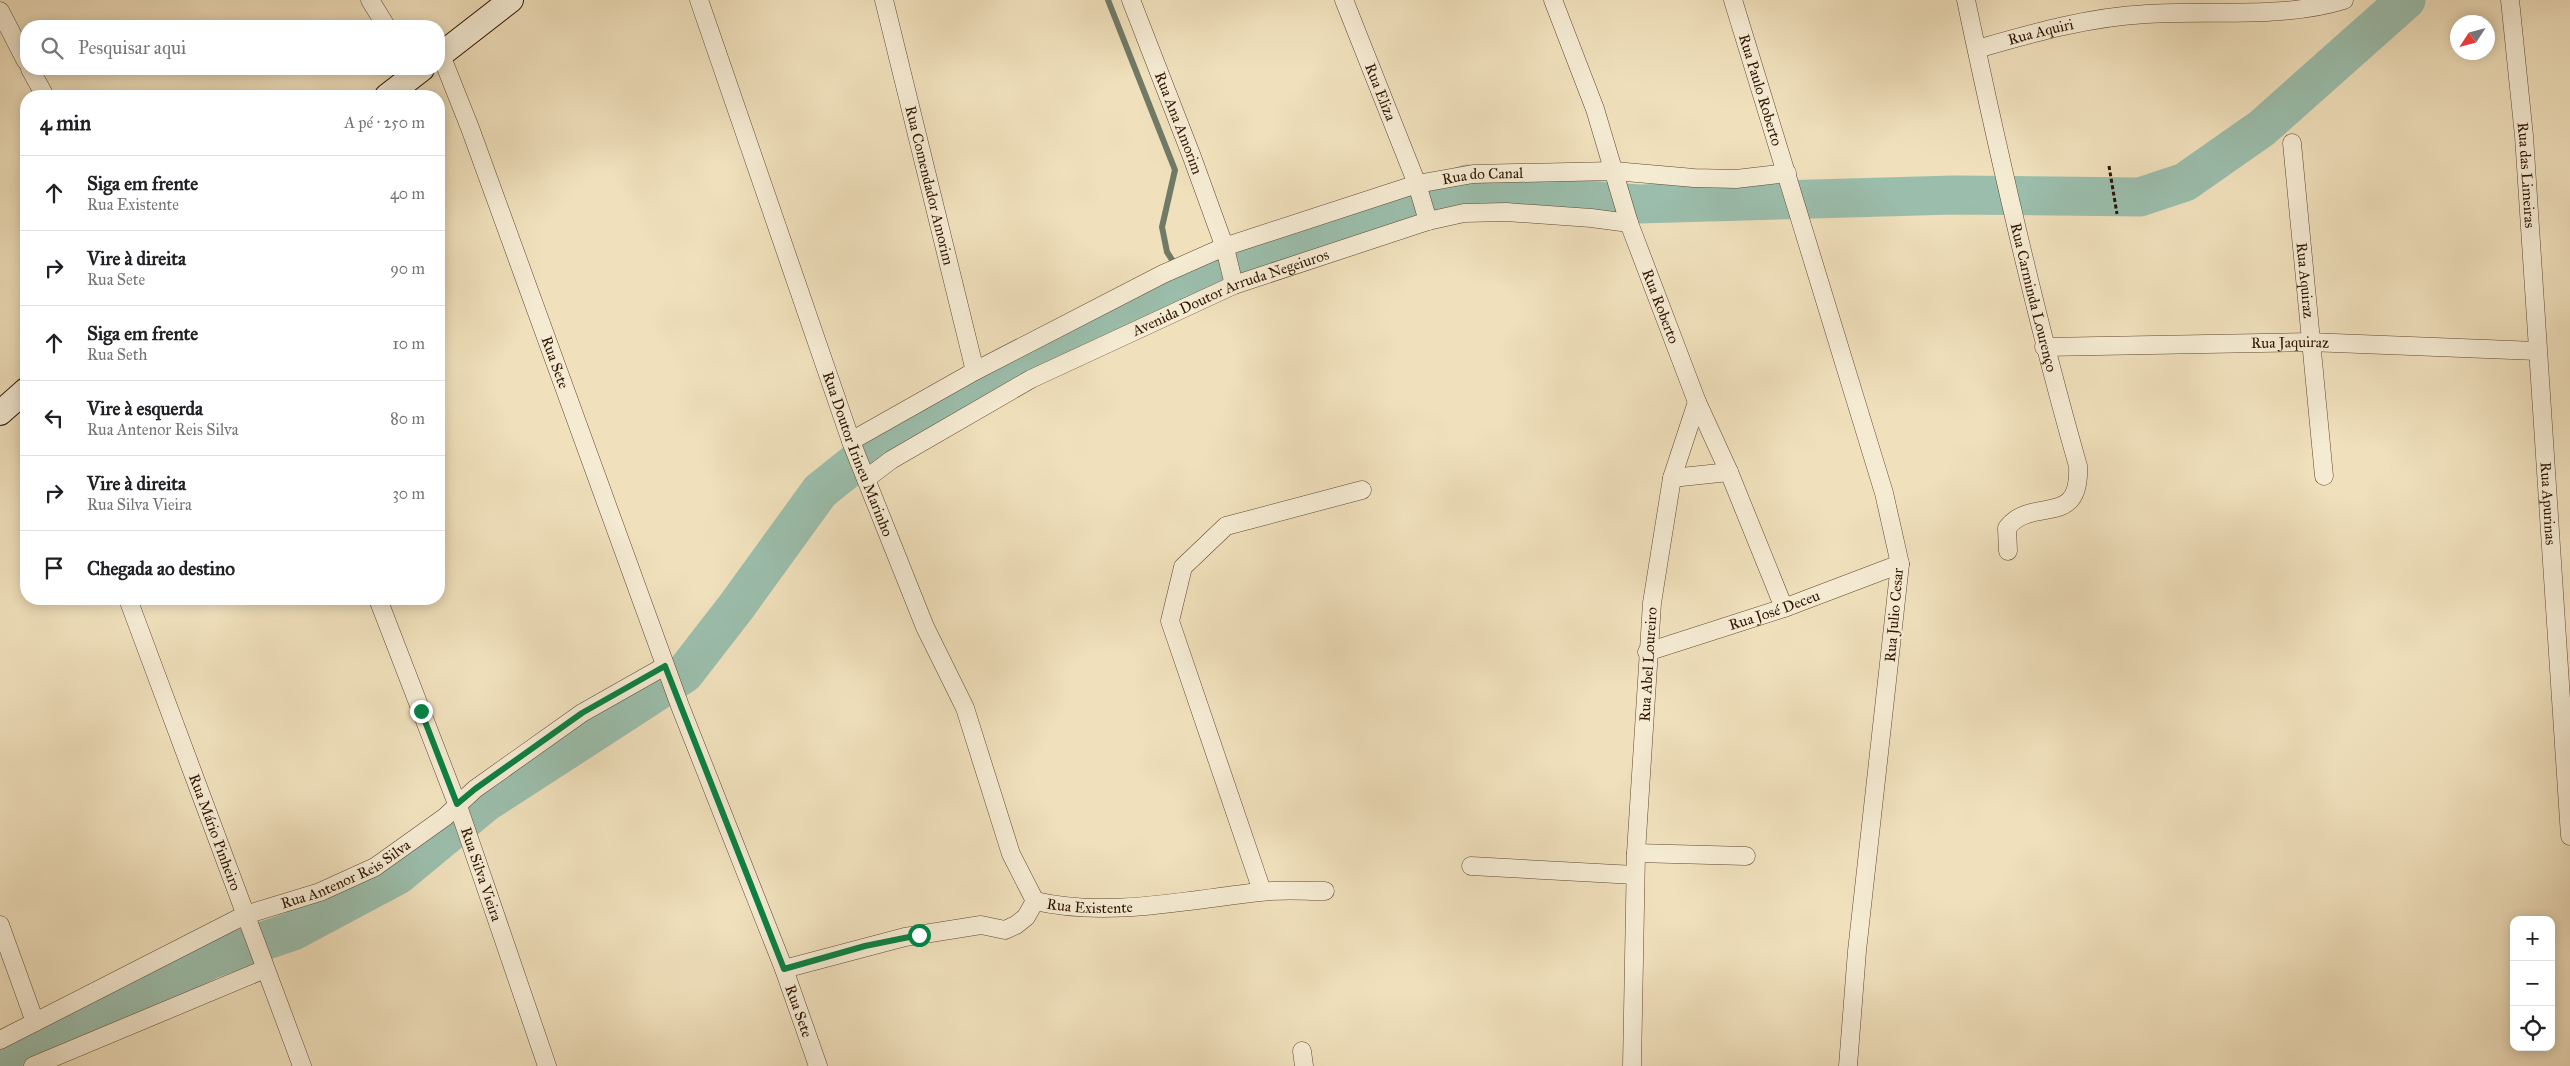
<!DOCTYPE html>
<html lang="pt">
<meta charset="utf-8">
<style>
:root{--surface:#fff;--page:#f6f6f6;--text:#202124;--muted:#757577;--line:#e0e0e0}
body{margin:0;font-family:"IM FELL Great Primer",serif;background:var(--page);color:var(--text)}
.controls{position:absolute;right:15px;bottom:15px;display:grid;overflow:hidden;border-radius:10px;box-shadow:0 2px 12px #0003}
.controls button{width:45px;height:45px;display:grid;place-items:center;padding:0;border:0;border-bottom:1px solid var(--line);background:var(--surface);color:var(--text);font:25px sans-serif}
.compass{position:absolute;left:2450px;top:15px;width:45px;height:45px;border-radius:50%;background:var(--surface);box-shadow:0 2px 12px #0003;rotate:234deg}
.stop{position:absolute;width:15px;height:15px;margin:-11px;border:4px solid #0b8043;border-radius:50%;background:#fff}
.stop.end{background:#0b8043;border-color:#fff;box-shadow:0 1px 5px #0008}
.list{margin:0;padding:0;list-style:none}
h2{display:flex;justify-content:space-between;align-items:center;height:65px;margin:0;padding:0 20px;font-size:21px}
h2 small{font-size:16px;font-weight:400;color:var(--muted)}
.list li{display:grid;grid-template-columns:32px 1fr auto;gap:15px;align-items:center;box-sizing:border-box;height:75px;padding:0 20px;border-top:1px solid var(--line)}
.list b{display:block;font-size:19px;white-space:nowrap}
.list p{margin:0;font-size:16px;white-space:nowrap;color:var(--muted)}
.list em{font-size:16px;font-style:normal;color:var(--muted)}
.icon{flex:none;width:28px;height:28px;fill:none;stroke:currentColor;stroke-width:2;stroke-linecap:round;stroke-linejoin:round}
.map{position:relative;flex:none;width:2570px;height:1066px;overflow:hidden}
.search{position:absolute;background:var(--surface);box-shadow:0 2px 12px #0003;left:20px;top:20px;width:425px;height:55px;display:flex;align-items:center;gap:12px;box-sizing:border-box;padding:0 18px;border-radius:20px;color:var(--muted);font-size:19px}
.panel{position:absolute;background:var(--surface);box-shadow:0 2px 12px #0003;left:20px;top:90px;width:425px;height:515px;border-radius:20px}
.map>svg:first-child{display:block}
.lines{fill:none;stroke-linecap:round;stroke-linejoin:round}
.stream{stroke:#707a67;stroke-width:6}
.river{stroke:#9bbeac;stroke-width:39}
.street-casing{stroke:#5f472f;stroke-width:19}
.secondary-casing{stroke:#2f1400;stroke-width:26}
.path{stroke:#2f1400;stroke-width:3;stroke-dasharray:4 2.5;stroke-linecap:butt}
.street{stroke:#f5ebd3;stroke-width:18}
.secondary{stroke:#f5ebd3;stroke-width:24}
.route{stroke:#0b8043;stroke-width:6}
.labels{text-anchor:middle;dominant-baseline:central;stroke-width:5;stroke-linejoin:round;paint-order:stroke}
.street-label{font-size:15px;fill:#2f1400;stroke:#f5ebd3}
</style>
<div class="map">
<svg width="2570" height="1066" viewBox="0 0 2570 1066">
<rect width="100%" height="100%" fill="#f0e0bc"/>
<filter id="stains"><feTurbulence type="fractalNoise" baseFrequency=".004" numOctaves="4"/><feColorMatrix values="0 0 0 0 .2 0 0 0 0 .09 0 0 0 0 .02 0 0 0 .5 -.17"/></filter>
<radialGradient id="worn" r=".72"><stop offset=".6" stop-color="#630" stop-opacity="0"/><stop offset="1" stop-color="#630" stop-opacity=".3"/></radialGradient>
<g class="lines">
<path class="stream" d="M1108,0l67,170 -13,57 5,25 22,34"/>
<path class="river" d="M0,1054l161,-69 50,-26 82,-28 105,-56 87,-72 199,-129 52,-67 84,-116 65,-52 293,-149 75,-31 215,-75 105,15 66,5 315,-9 186,2 45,-15 77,-54 144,-128"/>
<g class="street-casing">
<g id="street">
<path d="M370,0l16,26"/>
<path id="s1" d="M699,0l153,444 73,183 40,81 46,146 24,47"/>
<path id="s2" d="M884,0l91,371"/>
<path id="s3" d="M1131,0l61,157 33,91 9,37"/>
<path id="s4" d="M1344,0l73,184 11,37"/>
<path id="s5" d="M1553,0l42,109 34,114 68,179 32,70 55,136"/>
<path id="s6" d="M1733,0l151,493 16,71 -43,387 -9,115"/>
<path id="s7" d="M1966,0c33,157 68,312 112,466 3,64 -46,29 -71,62l1,23"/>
<path id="s8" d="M2510,0l14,136 46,700"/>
<path d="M0,11l26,50"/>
<path id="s9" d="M1977,49c56,-16 111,-32 170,-35 63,-4 137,5 197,-14"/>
<path id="s10" d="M441,55l29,73 210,578 104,263 34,97"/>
<path d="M30,69l15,27"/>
<path id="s11" d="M2292,143l32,333"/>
<path id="s12" d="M2044,347l265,-5 228,9"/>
<path id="s13" d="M851,441l124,-70 188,-97 61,-27 193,-63 56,-10 141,-3 80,7 42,1 51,-6"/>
<path d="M1672,478l57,-6"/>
<path id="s14" d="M866,479l25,-19 140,-81 203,-94 194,-64 36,-8 42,-1 85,6 38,5"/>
<path id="s15" d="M128,599l174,467"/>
<path id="s16" d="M378,599l81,210 88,257"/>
<path id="s17" d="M1647,652l137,-44 116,-44"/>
<path d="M1636,853l110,3"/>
<path d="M1471,866l164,9"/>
<path d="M1262,891l-92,-270 13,-54 43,-41 136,-36"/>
<path d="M0,925l35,97"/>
<path id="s18" d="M784,969l121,-32 76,-12 24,5 11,-5 10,-8 9,-16c74,17 150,-1 225,-9 21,-3 43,-1 65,-1"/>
<path id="s19" d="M0,1040l245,-125 75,-23 55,-25 70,-50 30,-28 107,-76 83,-47"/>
<path d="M1302,1051l2,15"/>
<path d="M33,1066l232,-97"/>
<path id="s20" d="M1632,1066l4,-213 16,-250 20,-125 25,-76"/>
</g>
</g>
<g class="secondary-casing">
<path id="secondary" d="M439,56l72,-56
M387,96l35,-27
M0,413l26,-23"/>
</g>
<path class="path" d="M2109,166l8,48"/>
<use href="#street" class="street"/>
<use href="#secondary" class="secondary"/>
</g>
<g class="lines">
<path class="route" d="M421,711l36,93 18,-15 107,-76 83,-47 119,303 81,-23 54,-11"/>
</g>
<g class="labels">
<g class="street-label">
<text stroke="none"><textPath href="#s9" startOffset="66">Rua Aquiri</textPath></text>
<text stroke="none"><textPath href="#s6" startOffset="94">Rua Paulo Roberto</textPath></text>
<text stroke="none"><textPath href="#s4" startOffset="99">Rua Eliza</textPath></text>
<text stroke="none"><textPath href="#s3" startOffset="132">Rua Ana Amorim</textPath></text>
<text stroke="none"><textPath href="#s8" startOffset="176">Rua das Limeiras</textPath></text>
<text stroke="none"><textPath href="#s13" startOffset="690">Rua do Canal</textPath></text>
<text stroke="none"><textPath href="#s2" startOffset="191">Rua Comendador Amorim</textPath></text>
<text stroke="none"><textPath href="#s11" startOffset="138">Rua Aquiraz</textPath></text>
<text stroke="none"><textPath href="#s14" startOffset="411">Avenida Doutor Arruda Negeiuros</textPath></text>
<text stroke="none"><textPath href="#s7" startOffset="305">Rua Carminda Lourenço</textPath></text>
<text stroke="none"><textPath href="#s5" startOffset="325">Rua Roberto</textPath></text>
<text stroke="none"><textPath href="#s12" startOffset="246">Rua Jaquiraz</textPath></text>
<text stroke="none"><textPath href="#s10" startOffset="328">Rua Sete</textPath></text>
<text stroke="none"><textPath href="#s1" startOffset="481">Rua Doutor Irineu Marinho</textPath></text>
<text stroke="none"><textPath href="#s8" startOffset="505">Rua Apurinas</textPath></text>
<text stroke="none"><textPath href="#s17" startOffset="134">Rua José Deceu</textPath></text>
<text transform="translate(1894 615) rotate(-85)">Rua Julio Cesar</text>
<text stroke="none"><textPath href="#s20" startOffset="402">Rua Abel Loureiro</textPath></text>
<text stroke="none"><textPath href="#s15" startOffset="249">Rua Mário Pinheiro</textPath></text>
<text stroke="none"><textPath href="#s19" startOffset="384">Rua Antenor Reis Silva</textPath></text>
<text stroke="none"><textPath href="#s16" startOffset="294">Rua Silva Vieira</textPath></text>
<text stroke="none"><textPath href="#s18" startOffset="325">Rua Existente</textPath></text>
<text stroke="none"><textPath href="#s10" startOffset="1021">Rua Sete</textPath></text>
</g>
</g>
<rect width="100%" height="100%" filter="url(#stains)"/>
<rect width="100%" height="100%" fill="url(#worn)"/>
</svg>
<div class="controls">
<button>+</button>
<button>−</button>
<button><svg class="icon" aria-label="locate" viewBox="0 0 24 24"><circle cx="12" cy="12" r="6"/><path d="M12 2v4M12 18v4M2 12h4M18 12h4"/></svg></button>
</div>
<svg class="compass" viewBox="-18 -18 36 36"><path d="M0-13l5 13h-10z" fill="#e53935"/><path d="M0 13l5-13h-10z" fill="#757577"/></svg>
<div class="stop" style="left:919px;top:935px"></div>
<div class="stop end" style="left:421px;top:711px"></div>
<div class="search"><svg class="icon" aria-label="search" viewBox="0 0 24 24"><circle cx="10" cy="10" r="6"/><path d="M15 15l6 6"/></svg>Pesquisar aqui</div>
<section class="panel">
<h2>4 min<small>A pé · 250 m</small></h2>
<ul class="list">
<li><svg class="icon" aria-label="ahead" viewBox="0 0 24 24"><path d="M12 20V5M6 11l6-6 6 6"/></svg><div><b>Siga em frente</b><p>Rua Existente</p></div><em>40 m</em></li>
<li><svg class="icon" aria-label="right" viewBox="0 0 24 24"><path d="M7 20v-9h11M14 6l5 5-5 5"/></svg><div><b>Vire à direita</b><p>Rua Sete</p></div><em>90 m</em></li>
<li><svg class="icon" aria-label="ahead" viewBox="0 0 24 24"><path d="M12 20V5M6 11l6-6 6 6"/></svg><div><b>Siga em frente</b><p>Rua Seth</p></div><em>10 m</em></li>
<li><svg class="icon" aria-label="left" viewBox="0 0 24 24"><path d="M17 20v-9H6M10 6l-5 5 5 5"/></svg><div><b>Vire à esquerda</b><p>Rua Antenor Reis Silva</p></div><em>80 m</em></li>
<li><svg class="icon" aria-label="right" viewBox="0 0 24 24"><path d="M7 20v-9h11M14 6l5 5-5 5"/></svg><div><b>Vire à direita</b><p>Rua Silva Vieira</p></div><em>30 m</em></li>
<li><svg class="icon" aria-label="arrive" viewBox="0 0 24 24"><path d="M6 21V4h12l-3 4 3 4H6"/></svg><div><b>Chegada ao destino</b></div></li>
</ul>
</section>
</div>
